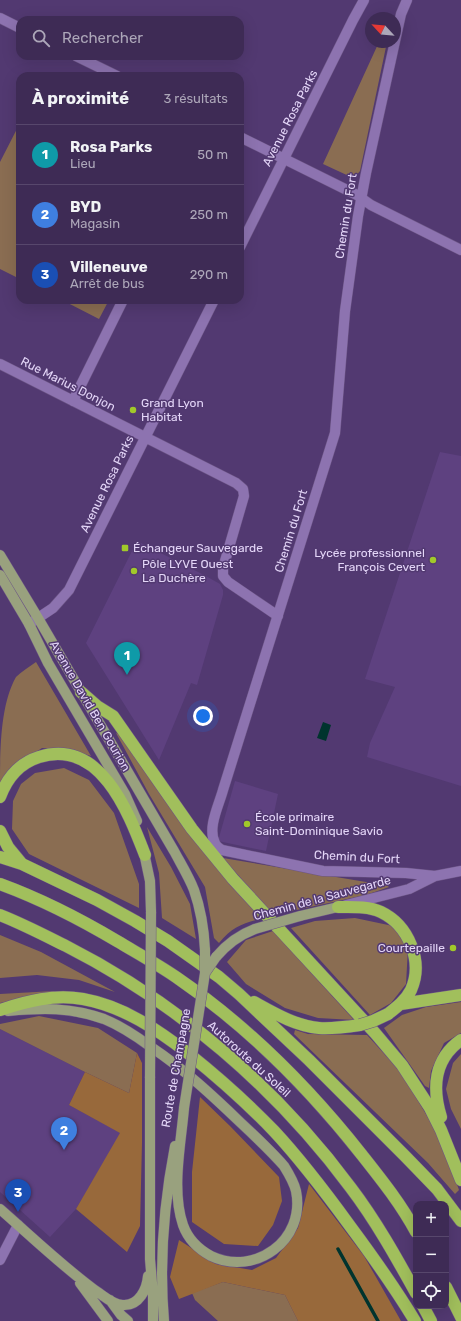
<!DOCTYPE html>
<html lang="fr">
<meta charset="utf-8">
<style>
:root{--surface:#3e2b55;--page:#49375f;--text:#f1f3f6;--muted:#ada7b9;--line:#57476c;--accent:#95b2f1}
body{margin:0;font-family:Rubik,sans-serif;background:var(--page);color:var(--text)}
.controls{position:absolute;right:12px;bottom:12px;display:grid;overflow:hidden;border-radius:8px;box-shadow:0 4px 16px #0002}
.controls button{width:36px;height:36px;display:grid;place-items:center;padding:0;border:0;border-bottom:1px solid var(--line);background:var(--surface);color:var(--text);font:20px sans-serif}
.compass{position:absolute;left:365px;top:12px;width:36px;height:36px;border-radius:50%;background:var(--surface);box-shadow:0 4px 16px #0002;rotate:296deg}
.you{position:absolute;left:203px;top:716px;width:14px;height:14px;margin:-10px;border:3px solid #fff;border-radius:50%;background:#1a73e8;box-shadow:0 0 0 6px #1a73e833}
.badge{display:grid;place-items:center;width:26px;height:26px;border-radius:50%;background:var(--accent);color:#fff;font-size:13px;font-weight:700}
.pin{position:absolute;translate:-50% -33px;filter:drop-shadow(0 1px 2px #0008)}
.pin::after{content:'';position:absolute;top:21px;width:14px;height:12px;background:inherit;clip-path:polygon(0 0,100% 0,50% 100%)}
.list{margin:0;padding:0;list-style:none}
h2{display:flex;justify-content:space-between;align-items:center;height:52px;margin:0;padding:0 16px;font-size:17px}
h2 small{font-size:13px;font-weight:400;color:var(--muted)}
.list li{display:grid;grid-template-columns:26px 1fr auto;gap:12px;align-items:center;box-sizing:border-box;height:60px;padding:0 16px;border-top:1px solid var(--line)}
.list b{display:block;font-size:15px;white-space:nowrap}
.list p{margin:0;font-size:13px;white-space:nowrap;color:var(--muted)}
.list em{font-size:13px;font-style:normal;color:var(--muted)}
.icon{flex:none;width:22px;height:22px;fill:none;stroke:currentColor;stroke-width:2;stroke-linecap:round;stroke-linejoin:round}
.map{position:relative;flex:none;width:461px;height:1321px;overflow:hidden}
.search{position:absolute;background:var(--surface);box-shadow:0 4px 16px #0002;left:16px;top:16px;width:228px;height:44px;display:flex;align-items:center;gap:10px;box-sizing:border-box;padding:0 14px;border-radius:12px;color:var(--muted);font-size:15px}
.panel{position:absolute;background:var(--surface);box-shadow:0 4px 16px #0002;left:16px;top:72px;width:228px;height:232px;border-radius:12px}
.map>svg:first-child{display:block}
.built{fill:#5e4180}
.green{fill:#8a6d52}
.forest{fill:#98693b}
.water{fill:#00342e}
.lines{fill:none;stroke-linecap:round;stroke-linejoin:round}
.stream{stroke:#00342e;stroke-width:3.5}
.minor-casing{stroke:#6c5585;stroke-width:11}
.major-casing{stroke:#6c5585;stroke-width:11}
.highway-casing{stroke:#6c5585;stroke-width:13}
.minor{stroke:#8d73b0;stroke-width:10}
.major{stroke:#99a17e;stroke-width:10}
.highway{stroke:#a1bf5c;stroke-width:12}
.major-bridge-casing{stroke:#6c5585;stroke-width:11;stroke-linecap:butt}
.highway-bridge-casing{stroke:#6c5585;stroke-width:13;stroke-linecap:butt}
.major-bridge{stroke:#99a17e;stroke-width:10}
.highway-bridge{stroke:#a1bf5c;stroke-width:12}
.poi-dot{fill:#a1c92a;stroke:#523971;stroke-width:1.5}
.labels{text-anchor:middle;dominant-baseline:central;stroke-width:3;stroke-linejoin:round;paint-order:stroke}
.street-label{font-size:12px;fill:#e4d6f8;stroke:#523971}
.poi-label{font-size:12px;fill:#e4d6f8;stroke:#523971;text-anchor:start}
</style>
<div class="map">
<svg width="461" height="1321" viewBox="0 0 461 1321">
<rect width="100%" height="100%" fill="#523971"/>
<path class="built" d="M440,452l21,4v330l-94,-29 3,-14 25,-56 -30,-8z
M137,541l67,34 16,9 3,6v5l-26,90 -6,-2 -32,77 -73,-117z
M235,781l43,13 -12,57 -48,-10z
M0,1029l85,43 -16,33 52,28 -45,76 -26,28 -50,-45z"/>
<path class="green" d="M379,42h8l-27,129 -5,6h-4l-28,-13z
M20,123v156l-20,-10v-107z
M62,300h47l-10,19z
M36,662l55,94 -22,-6 -27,-2 -30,20 -12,18c0,-34 0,-81 16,-109 5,-5 13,-10 20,-15z
M116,733l5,2 143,183c-20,5 -31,8 -45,25l-5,-5 -9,-51 -56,-93z
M64,768l25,12 25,33 25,71v24l-110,-54 -17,-25 1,-28 8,-17 14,-11z
M147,827l24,40 19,37 6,35 -34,-21 -3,-45z
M223,858l143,24 19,2 4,3 -23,8 -93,20z
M355,918l38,8 15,22 -2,36 -15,19 -21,12 -79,-87 24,-7z
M273,931l81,89 -36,-2 -33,-10 -39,-24 -19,-22 19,-22z
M0,935l41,17 74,40 -36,-12 -42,-5 -37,3z
M54,991v3l-17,2 -37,7v-9z
M461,1002v31l-17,10 -13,28 -2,17 -4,-2 -41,-58 18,-13 24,-8z
M39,1016l59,12 39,25 -8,40 -44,-21 -85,-43v-5z
M295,1030l13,4 59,1 33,36 41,68 18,51 -4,4 -27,-31 -134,-129z
M461,1054v75l-10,-20 -5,-20 7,-26z
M223,1282l62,13 13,26h-80l-23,-21 -3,-7z"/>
<path class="forest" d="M137,1053l5,10v80l-2,83 -13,26 -51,-43 44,-76 -51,-28 16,-33 44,21z
M200,1097l30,29 49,51 3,24 -9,24 -15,21 -34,-2 -32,-22v-50z
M309,1184l55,72 37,65h-103l-13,-26 -62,-13 -44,17 -9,-22 9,-37 37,24 36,6 24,-12 22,-30z"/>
<path class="water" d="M323,722l8,3 -5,16 -9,-3z"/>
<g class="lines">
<path class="stream" d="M338,1249l40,72"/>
<g class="minor-casing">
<path id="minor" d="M407,0l-6,14 -35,159 -8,43 -13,95 -10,122 -112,357c-4,15 -16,38 -8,53 1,3 4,5 7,7l101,21 83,2 29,3
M0,18l20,10
M76,56l41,20
M240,137l117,58 14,10 90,45
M240,247l113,-227 11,-20
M0,364l236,119 7,6 1,7 -21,72v8l5,6 50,34
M73,401l50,-101
M29,624l24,-16 16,-18 145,-290
M346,905l63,-16 26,-13 26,-5
M0,1260l18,-35"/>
</g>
<g class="major-casing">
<path id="major" d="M0,555l38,63 136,233c7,13 15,26 20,39 7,20 10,39 11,60
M0,575l29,49 19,39 77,131 12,27
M143,848l7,33 1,31
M300,916l38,-9
M216,957c11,-13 23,-22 39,-28
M8,1011c34,-3 63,-4 96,8 17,7 32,17 47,28 33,22 62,49 90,76 15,14 30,28 43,43 5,8 10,16 12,25 10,49 -41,86 -85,65 -13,-7 -23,-17 -28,-31 -12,-35 -2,-81 1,-117
M150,1078v181l3,36v26
M0,1209c32,28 62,57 96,82 8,5 17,14 27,14 16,1 24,-16 25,-29
M80,1283l28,38
M110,1300l11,15 7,6
M164,1321c-5,-58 0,-118 11,-175"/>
</g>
<g class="highway-casing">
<path id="highway" d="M81,692l16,14 16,10 79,113 41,50 142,154 27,32 28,43 11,22 20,50
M0,797c7,-19 20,-34 39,-40 61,-19 89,54 106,98
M0,831l8,16 14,17
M0,857l22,7 75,36 38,21 33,20 51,36 20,17 70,66 96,96 32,33 24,32
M0,884c41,15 80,35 117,57 20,12 40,23 59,36 70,48 134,112 186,178 19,24 39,49 54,77
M338,907c15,0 30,-1 43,5 27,13 43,49 30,78 -5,10 -14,17 -23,24
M0,915c23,9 44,20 66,31 112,57 210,141 285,242 25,33 45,69 65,105
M254,1002c20,11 42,24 65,26 13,1 27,-1 41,-3
M401,1004l60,-9
M0,1010c27,-9 54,-16 83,-11 40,7 75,31 106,55 30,24 59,50 85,77 28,30 52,62 76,95 23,31 45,62 65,95
M441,1117c-9,-29 -7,-58 20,-77
M446,1287l15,30
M423,1306l8,15"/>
</g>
<use href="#minor" class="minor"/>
<use href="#major" class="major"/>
<use href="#highway" class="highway"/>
<g class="major-bridge-casing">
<path id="major-bridge" d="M255,929l45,-13
M205,973l11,-16
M150,1078l1,-166
M184,1108l21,-135v-23"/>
</g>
<g class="highway-bridge-casing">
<path id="highway-bridge" d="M360,1025l13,-4 15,-7"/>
</g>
<use href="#major-bridge" class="major-bridge"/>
<use href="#highway-bridge" class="highway-bridge"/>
</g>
<g class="poi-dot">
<circle cx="133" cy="410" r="4"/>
<rect x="121" y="544" width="8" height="8" rx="2"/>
<circle cx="433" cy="560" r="4"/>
<circle cx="134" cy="571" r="4"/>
<circle cx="247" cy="824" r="4"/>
<circle cx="453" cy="948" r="4"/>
</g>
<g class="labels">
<g class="street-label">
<text transform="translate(290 118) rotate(-63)">Avenue Rosa Parks</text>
<text transform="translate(346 216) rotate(-81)">Chemin du Fort</text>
<text transform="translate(68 384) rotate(27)">Rue Marius Donjon</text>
<text transform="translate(107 484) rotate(-64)">Avenue Rosa Parks</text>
<text transform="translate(291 531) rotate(-73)">Chemin du Fort</text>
<text transform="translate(90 706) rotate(60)">Avenue David Ben Gourion</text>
<text transform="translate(357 857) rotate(3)">Chemin du Fort</text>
<text transform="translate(322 898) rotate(-15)">Chemin de la Sauvegarde</text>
<text transform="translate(249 1059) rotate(42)">Autoroute du Soleil</text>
<text transform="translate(176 1068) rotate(-80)">Route de Champagne</text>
</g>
<g class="poi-label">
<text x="141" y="403">Grand Lyon<tspan x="141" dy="14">Habitat</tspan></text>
<text x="133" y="548">Échangeur Sauvegarde</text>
<text x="425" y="553" text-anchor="end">Lycée professionnel<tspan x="425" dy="14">François Cevert</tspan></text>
<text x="142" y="564">Pôle LYVE Ouest<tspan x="142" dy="14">La Duchère</tspan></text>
<text x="255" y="817">École primaire<tspan x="255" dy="14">Saint-Dominique Savio</tspan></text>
<text x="445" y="948" text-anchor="end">Courtepaille</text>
</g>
</g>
</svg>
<div class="controls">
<button>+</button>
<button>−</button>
<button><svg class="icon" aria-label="locate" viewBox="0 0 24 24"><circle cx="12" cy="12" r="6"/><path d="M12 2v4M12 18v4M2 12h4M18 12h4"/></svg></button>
</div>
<svg class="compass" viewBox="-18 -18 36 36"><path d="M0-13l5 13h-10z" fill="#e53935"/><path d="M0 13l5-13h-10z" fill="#ada7b9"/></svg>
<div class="you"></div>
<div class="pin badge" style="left:127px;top:675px;background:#0f9aa8">1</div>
<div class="pin badge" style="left:64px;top:1150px;background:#3f7fe0">2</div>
<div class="pin badge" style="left:18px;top:1212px;background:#1a4fb4">3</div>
<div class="search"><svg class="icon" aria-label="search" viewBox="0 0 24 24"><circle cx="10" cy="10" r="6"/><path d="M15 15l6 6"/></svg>Rechercher</div>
<section class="panel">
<h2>À proximité<small>3 résultats</small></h2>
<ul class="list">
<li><span class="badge" style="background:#0f9aa8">1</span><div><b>Rosa Parks</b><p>Lieu</p></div><em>50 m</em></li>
<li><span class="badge" style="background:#3f7fe0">2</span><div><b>BYD</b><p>Magasin</p></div><em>250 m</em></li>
<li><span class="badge" style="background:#1a4fb4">3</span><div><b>Villeneuve</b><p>Arrêt de bus</p></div><em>290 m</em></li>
</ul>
</section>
</div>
